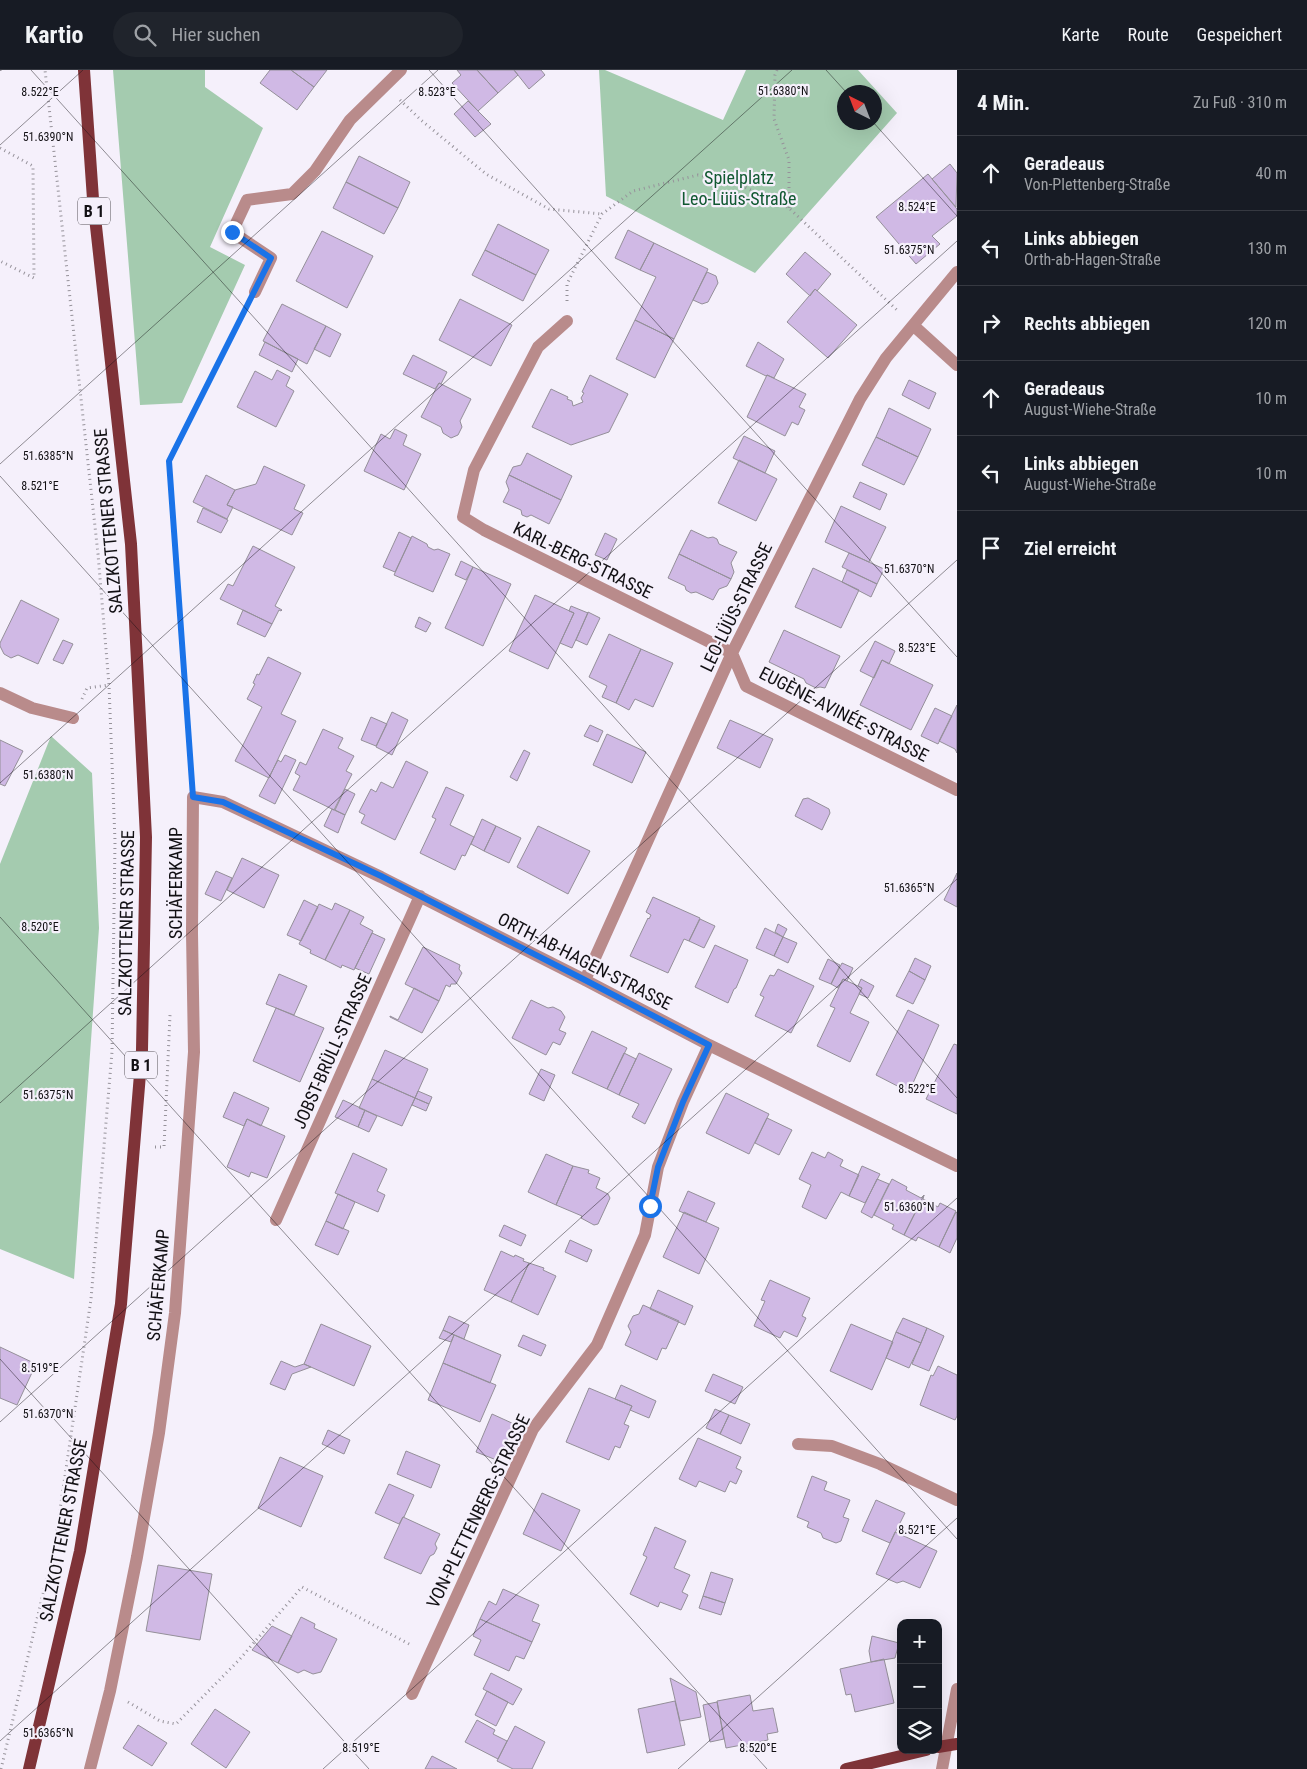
<!DOCTYPE html>
<html lang="de">
<meta charset="utf-8">
<style>
:root{--surface:#171b24;--page:#20242c;--text:#f1f3f6;--muted:#9ea1a6;--line:#363941}
body{margin:0;font-family:"Roboto Condensed",sans-serif;background:var(--page);color:var(--text)}
.controls{position:absolute;right:15px;bottom:15px;display:grid;overflow:hidden;border-radius:10px;box-shadow:0 5px 20px #0002}
.controls button{width:45px;height:45px;display:grid;place-items:center;padding:0;border:0;border-bottom:1px solid var(--line);background:var(--surface);color:var(--text);font:25px sans-serif}
.compass{position:absolute;left:837px;top:15px;width:45px;height:45px;border-radius:50%;background:var(--surface);box-shadow:0 5px 20px #0002;rotate:318deg}
.stop{position:absolute;width:15px;height:15px;margin:-11px;border:4px solid #1a73e8;border-radius:50%;background:#fff}
.stop.end{background:#1a73e8;border-color:#fff;box-shadow:0 1px 5px #0008}
.list{margin:0;padding:0;list-style:none}
h2{display:flex;justify-content:space-between;align-items:center;height:65px;margin:0;padding:0 20px;font-size:21px}
h2 small{font-size:16px;font-weight:400;color:var(--muted)}
.list li{display:grid;grid-template-columns:32px 1fr auto;gap:15px;align-items:center;box-sizing:border-box;height:75px;padding:0 20px;border-top:1px solid var(--line)}
.list b{display:block;font-size:19px;white-space:nowrap}
.list p{margin:0;font-size:16px;white-space:nowrap;color:var(--muted)}
.list em{font-size:16px;font-style:normal;color:var(--muted)}
.icon{flex:none;width:28px;height:28px;fill:none;stroke:currentColor;stroke-width:2;stroke-linecap:round;stroke-linejoin:round}
.map{position:relative;flex:none;width:957px;height:1699px;overflow:hidden}
header{display:flex;align-items:center;gap:30px;box-sizing:border-box;height:70px;padding:0 25px;background:var(--surface);border-bottom:1px solid var(--line)}
header strong{font-size:24px}
nav{display:flex;gap:28px;margin-inline-start:auto;font-size:18px}
.search{width:350px;height:45px;background:var(--page);display:flex;align-items:center;gap:12px;box-sizing:border-box;padding:0 18px;border-radius:28px;color:var(--muted);font-size:19px}
main{display:flex}
aside{flex:1;background:var(--surface)}
.map>svg:first-child{display:block}
.green{fill:#a4cbaf;fill-rule:evenodd}
.building{fill:#d0b9e5;stroke:#948f99}
.lines{fill:none;stroke-linecap:round;stroke-linejoin:round}
.path{stroke:#96929a;stroke-width:3;stroke-dasharray:1 4;stroke-linecap:butt}
.minor{stroke:#b98b8b;stroke-width:12}
.major{stroke:#7f3338;stroke-width:12}
.route{stroke:#1a73e8;stroke-width:6}
.ticks{fill:none;stroke:#121014;stroke-width:1;stroke-opacity:0.45}
.labels{text-anchor:middle;dominant-baseline:central;stroke-width:4.5;stroke-linejoin:round;paint-order:stroke}
.shield{fill:#f5f0fb;stroke:#565359;stroke-width:1}
.shield-label{font-size:16px;font-weight:bold;fill:#121014}
.park-label{font-size:18px;fill:#105831;stroke:#f5f0fb}
.street-label{font-size:18px;fill:#121014;stroke:#f5f0fb}
.ticks-label{font-size:12px;text-anchor:middle;fill:#121014;stroke:#f5f0fb;stroke-width:4.5;stroke-linejoin:round;paint-order:stroke}
</style>
<header>
<strong>Kartio</strong>
<div class="search"><svg class="icon" aria-label="search" viewBox="0 0 24 24"><circle cx="10" cy="10" r="6"/><path d="M15 15l6 6"/></svg>Hier suchen</div>
<nav><a>Karte</a><a>Route</a><a>Gespeichert</a></nav>
</header>
<main>
<div class="map">
<svg width="957" height="1699" viewBox="0 0 957 1699">
<rect width="100%" height="100%" fill="#f5f0fb"/>
<path class="green" d="M113,0h92v17l58,41 -53,119 35,18 -63,138 -42,2z
M599,0h6l118,50 23,-50h112l39,43 -142,160 -149,-77zM844,22h30v30h-30z
M51,666l41,37 7,155 -25,351 -74,-30v-385z"/>
<path class="building" d="M270,0h21l23,17 -17,23 -37,-27z
M291,0h36l-13,17z
M457,0h20l21,23 -20,18 -26,-28 9,-8z
M477,0h37l4,5 -20,18z
M514,0h27l4,5 -16,14z
M468,31l23,23 -16,13 -21,-23z
M359,86l51,26 -12,26 -52,-26z
M950,94l7,9 -1,34 -24,-28z
M928,104l29,35v7l-25,20 8,8 -24,20 -40,-47z
M346,112l52,26 -14,26 -51,-26z
M498,154l51,26 -13,25 -51,-25z
M628,160l26,13 -14,27 -25,-12z
M322,161l51,25 -26,52 -51,-27z
M654,173l54,26 -34,70 -39,-19 21,-43 -16,-7z
M485,180l51,25 -13,26 -51,-26z
M805,182l26,22 -14,17 -2,-2 -5,7 -24,-22z
M707,202l9,4 2,7 -10,19 -6,2 -9,-4z
M815,219l42,36 -29,33 -41,-36z
M460,229l52,26 -21,41 -52,-26z
M282,234l44,22 -19,38 -44,-23z
M635,250l39,19 -19,39 -39,-19z
M326,256l15,8 -11,23 -16,-8z
M265,272l33,17 -6,13 -33,-17z
M758,272l26,17 -10,19 -7,-3 -1,1 -20,-10z
M413,285l34,17 -6,12 -2,-1 -4,6 -32,-15z
M277,300l13,7 -4,9 8,5 -18,36 -39,-20 18,-36 17,9z
M590,305l38,19 -19,38 -38,13 -39,-18 19,-38 17,8 -1,2 5,2 1,5 10,-4 -2,-4 3,-5 -2,-1z
M767,305l39,19 -7,13 6,3 -7,15 -6,-3 -7,14 -38,-19z
M909,310l27,13 -7,16 -27,-14z
M439,313l32,16 -11,22 2,6 -4,8 -7,3 -8,-5 -2,-6 -20,-10z
M889,338l42,21 -13,28 -42,-20z
M395,359l12,6 -4,10 18,9 -17,36 -40,-19 17,-37 9,5z
M744,366l31,15 -10,22 -32,-15z
M876,367l42,20 -14,28 -42,-20z
M527,383l45,23 -11,24 -52,-25 4,-8 8,-2z
M739,390l38,19 -21,42 -38,-18z
M264,396l41,19 -11,24 9,4 -11,22 -65,-30 8,-15 21,-6z
M206,405l29,15 -8,15 6,2 -6,12 -34,-17z
M509,405l52,25 -12,24 -18,-9 -4,2 -5,-2 -1,-5 -18,-8 6,-12 -3,-8z
M860,412l27,12 -7,16 -27,-13z
M841,436l45,21 -17,35 -44,-20z
M203,438l25,12 -7,13 -24,-11z
M691,460l17,8 5,-1 4,2 2,5 18,8 -6,11 3,9 -3,7 -52,-25z
M399,462l12,6 -16,34 -12,-5z
M605,463l12,6 -10,21 -12,-5z
M412,466l15,8 1,3 6,3 4,-1 12,5 -17,38 -39,-17z
M253,476l42,21 -20,39 7,4 -1,1 -2,-1 -7,14 -52,-25 8,-15 5,2z
M849,483l35,16 -7,15 -35,-17z
M679,484l52,25 -4,7 -8,3 -6,11 -17,-8 -5,1 -5,-3 -1,-4 -17,-8z
M461,491l12,6 -7,13 -11,-5z
M473,497l38,17 -28,62 -38,-18z
M813,498l46,22 -18,38 -46,-21z
M847,500l30,14 -6,13 -29,-15z
M535,525l39,18 -26,56 -39,-18z
M21,530l38,19 -21,45 -20,-9 -7,3 -7,-4 -4,-8v-3z
M571,536l17,7 -16,35 -12,-5 14,-30 -5,-2z
M243,540l29,14 -7,13 -28,-13z
M588,542l12,6 -13,27 -11,-5z
M419,547l12,6 -5,9 -11,-5z
M784,560l56,26 -15,32 -5,-1 -4,1 -10,-5 -2,-4 -35,-17z
M609,564l32,15 -25,54 -14,-6 5,-11 -18,-9z
M63,570l10,4 -10,20 -10,-4z
M875,571l20,10 -6,13 -7,-4 -8,18 -14,-7z
M641,579l32,14 -20,44 -18,-8 -6,11 -13,-7z
M268,587l33,16 -20,41 15,7 -27,57 -34,-17 27,-54 -15,-8 8,-15 -2,-1 4,-9 2,1z
M882,590l51,25 -22,45 -51,-25z
M957,635v48l-2,-4 -16,-8z
M935,638l17,8 -14,28 -17,-8z
M392,642l16,8 -16,35 -16,-8z
M371,647l16,7 -11,22 -15,-6z
M730,650l43,19 -13,29 -43,-20z
M590,655l13,6 -5,11 -14,-6z
M323,659l20,9 -5,10 16,8 -8,15 6,3 -18,36 -41,-20 7,-14 -5,-3 5,-11 6,3z
M607,664l39,18 -14,31 -39,-18z
M0,670l23,11 -18,35 -5,-2z
M524,680l6,3 -13,28 -7,-4z
M285,685l11,5 -21,44 -16,-8 19,-36 3,2z
M406,691l22,11 -33,68 -34,-17 4,-8 -6,-3 12,-23 5,3 5,-10 12,6z
M446,717l18,8 -14,30 24,12 -9,19 -3,-1 -7,15 -35,-17 16,-34 -4,-2z
M345,719l10,5 -10,21 -10,-5z
M808,728l21,11 1,4 -8,17 -27,-14 8,-17z
M332,739l13,6 -7,18 -14,-7z
M482,749l14,7 -12,25 -13,-7z
M496,756l25,12 -12,25 -25,-12z
M538,756l52,25 -22,43 -51,-27z
M242,788l37,17 -15,33 -37,-18z
M216,801l16,7 -11,23 -16,-7z
M957,803v34l-13,-7z
M653,827l47,21 -11,23 -5,-2 -16,34 -38,-17 18,-38 1,1 2,-4 -5,-3z
M304,830l14,7 -17,34 -14,-6z
M335,833l15,7 -25,50 -15,-7 1,-3 -12,-6 20,-40 13,6z
M350,840l14,7 -4,7 13,7 -19,39 -12,-5 -1,3 -16,-8z
M700,849l15,7 -11,22 -15,-7z
M778,854l9,5 -4,8 -8,-5z
M765,858l18,9 -9,19 -18,-8z
M372,863l13,6 -16,35 -14,-6z
M783,867l14,6 -9,20 -14,-7z
M715,875l33,15 -12,28 -2,1 -6,14 -33,-16z
M423,877l37,18 -1,4 3,4 -6,11h-5l-1,3 -4,-2 -7,16 -34,-17z
M915,888l16,8 -6,14 -16,-9z
M828,889l12,6 -9,19 -12,-5z
M842,893l11,5 -6,13 -4,-2 -5,9 -7,-4z
M778,899l36,17 -23,47 -36,-17 9,-19 -4,-2 10,-20 4,1z
M909,901l16,9 -12,24 -17,-8z
M279,904l28,12 -13,29 -28,-11z
M843,909l19,9 -12,25 19,9 -19,40 -33,-16 18,-38 -5,-2z
M861,909l13,7 -6,12 -9,-4 3,-6 -4,-2z
M414,918l25,13 -17,32 -32,-16v-1l8,4z
M531,930l17,8 5,-1 8,4 4,6 -6,13 7,3 -6,12 -7,-3 -7,13 -34,-17z
M276,938l48,20 -24,54 -47,-21z
M908,940l31,15 -30,67 -33,-17z
M592,961l35,17 -20,41 -35,-16z
M954,974l3,1v69l-31,-15z
M385,980l43,19 -13,29 -43,-19z
M624,983l12,6 -17,36 -12,-6z
M639,983l33,16 -27,55 -13,-7 7,-13 -20,-9z
M541,999l14,6 -11,26 -15,-7z
M372,1009l43,19 -13,28 -43,-18z
M418,1021l14,6 -3,7 -14,-6z
M234,1022l35,16 -8,18 -14,-7 -3,7 -21,-9z
M726,1023l43,21 -20,40 -43,-21z
M415,1028l14,6 -3,7 -14,-6z
M343,1030l22,10 -7,17 -23,-10z
M365,1040l12,6 -8,16 -11,-5z
M767,1048l25,12 -13,25 -24,-12z
M247,1049l38,17 -18,42 -16,-6 -2,5 -22,-10z
M812,1082l13,6 3,-6 15,8 -3,6 19,9 -10,21 -8,-4 -15,27 -24,-12 9,-22 -12,-6z
M353,1083l34,16 -10,22 8,4 -7,17 -43,-19z
M546,1084l27,12 -17,39 -28,-13z
M573,1096l16,4 -1,3 12,5 -4,10 12,6 2,4 -12,26 -4,1 -13,-7 1,-2 -26,-11z
M862,1096l18,8 -15,29 -16,-7z
M877,1109l12,5 -17,34 -11,-6z
M892,1109l15,8 -1,3 15,8 3,-3 -20,40 -12,-6 2,-4 -20,-10z
M688,1121l27,12 -9,19 -27,-11z
M338,1124l17,8 -12,27 -17,-8z
M924,1125l-1,4 15,8 2,-4 16,8 -17,36 -21,-10 -2,4 -12,-6z
M684,1142l35,16 -20,46 -36,-17z
M956,1142l1,1v25l-7,15 -11,-6z
M326,1151l23,10 -11,24 -23,-10z
M504,1155l22,10 -5,11 -22,-10z
M570,1170l22,10 -5,12 -22,-10z
M501,1181l13,6 1,-2 9,4 -1,2 6,2 -18,39 -27,-12z
M529,1193l15,5 -1,2 13,6 -18,39 -27,-13z
M770,1210l40,18 -8,18 4,2 -9,19 -13,-6 -4,7 -26,-12 11,-25 -4,-1z
M658,1220l35,16 -8,19 -35,-16z
M643,1235l36,16 -13,28 -4,-1 -5,12 -32,-15 6,-13 -3,-6 5,-10 6,-2z
M449,1246l20,9 -5,14 -21,-9z
M903,1248l24,10 -6,15 -25,-11z
M321,1254l50,22 -17,40 -50,-22z
M851,1254l42,18 -21,48 -42,-19z
M927,1258l17,8 -15,35 -17,-7z
M443,1260l11,5 -3,7 -12,-4z
M896,1262l25,11 -12,25 -23,-10z
M454,1265l47,20 -11,28 -47,-20z
M523,1265l23,10 -5,11 -23,-10z
M0,1277l36,17 -19,41 -17,-7z
M281,1291l14,6 9,-3 7,3 -19,7 -7,16 -15,-6z
M443,1293l53,22 -16,37 -52,-22z
M938,1296l19,9v41l-2,4 -35,-15 11,-30 2,1z
M713,1304l30,13 -8,17 -30,-13z
M621,1315l35,16 -7,17 -19,-8 2,-4 -17,-7z
M589,1318l43,18 -8,18 5,2 -9,22 -5,-2 -6,14 -43,-18z
M715,1339l14,6 -9,19 -14,-6z
M492,1344l22,10 -15,37 -23,-9z
M729,1345l21,9 -9,20 -21,-10z
M328,1360l22,10 -6,14 -22,-10z
M698,1368l43,19 -5,11 6,3 -6,13 -6,-3 -5,11 -26,-11 -3,6 -17,-8z
M406,1381l34,14 -9,23 -34,-14z
M280,1387l43,19 -22,51 -43,-19z
M812,1406l15,6 -3,8 26,10 -7,17 6,2 -8,22 -5,2 -13,-5 -2,-5 -14,-6 2,-5 -12,-5z
M389,1414l25,11 -10,22h-1l-4,7 -24,-11z
M542,1423l38,17 -19,41 -38,-17z
M876,1430l29,13 -15,30 -28,-12z
M403,1447l37,17 -5,10 2,4 -3,6 -4,2 -9,18 -37,-16z
M655,1457l31,14 -12,27 16,7 -8,17 6,3 -7,15 -21,-8 -2,5 -28,-13 17,-37 -4,-2z
M895,1462l42,19 -17,37 -17,-7 -6,2 -21,-9z
M158,1495l54,9 -12,66 -54,-9z
M711,1502l22,7 -8,24 -22,-7z
M503,1519l36,16 -7,16 8,3 -8,18 -52,-23 9,-18 7,4z
M703,1526l22,7 -4,12 -22,-7z
M301,1547l14,7 -1,4 23,11 -16,33 -8,2 -9,-4 -6,3 -20,-10z
M480,1549l52,23 -8,17 -8,-3 -7,15 -35,-16 7,-15 -8,-4z
M272,1556l20,10 -14,27 -26,-13z
M872,1566l27,7 -4,15 -24,4 -2,-11z
M884,1589l10,44 -39,9 -4,-18 -5,1 -6,-26z
M491,1603l31,16 -9,16 -30,-16z
M670,1608l26,14 5,25 -21,4z
M487,1621l21,11 -12,24 -21,-11z
M750,1625l3,16 20,-3 5,24 -11,2 1,6 -42,8 -9,-47z
M675,1631l10,44 -38,8 -9,-44z
M717,1632l7,37 -14,3 -7,-37z
M215,1639l35,23 -24,36 -35,-24z
M477,1650l18,10 -2,4 14,7 -9,18 -33,-17z
M138,1655l29,18 -15,23 -29,-18z
M515,1656l30,16 -13,27h-19l-16,-8z
M432,1686l25,13h-32z"/>
<g class="lines">
<path class="path" d="M777,0l-2,5 -1,44 15,41v48
M0,1v-1
M400,30l21,20 65,54 63,35 53,5
M0,78l33,18 1,112 -34,-17
M567,231v-17l35,-70 31,-23 65,-16 38,8 53,25 109,103
M82,629l5,-11 22,-3
M192,707l-23,-316 76,-151
M155,1077h9l6,-132 2,-2
M128,1632l32,19 16,3 63,-64 63,-73 109,58
M1,1699l54,-225 36,-245 21,-247 3,-211 -6,-156 -11,-131 -53,-484"/>
<path class="minor" d="M255,222l16,-34 -39,-26 15,-32 45,-6 23,-23 35,-51 51,-50
M567,251l-29,26 -64,123 -11,47 21,13 248,123 14,33 211,104
M914,256l43,39
M0,623l32,15 41,10
M585,910l147,-327 128,-254 26,-41 71,-86
M276,1150l144,-324
M798,1374l34,2 48,18 77,36
M412,1624l121,-265 64,-84 48,-110 13,-68 25,-65 26,-57
M90,1699l20,-78 27,-134 22,-124 16,-120 19,-261 -2,-119 1,-136 30,5 158,75 204,103 124,65 248,121
M942,1699l15,-80"/>
<path class="major" d="M938,1677l19,-3
M29,1699l51,-218 41,-247 21,-254 4,-213 -15,-293 -38,-345 -9,-129
M846,1699l80,-19"/>
</g>
<g class="lines">
<path class="route" d="M232,162l39,26 -102,203 24,336 30,5 158,74 204,104 124,65 -26,57 -25,65 -8,39"/>
</g>
<path class="ticks" d="M31,0l926,1028M429,0l528,587M826,0l20,22M873,52l84,94M0,75l83,-75M0,394l438,-394M0,406l957,1063M0,713l792,-713M0,847l767,852M0,1033l957,-862M0,1289l369,410M0,1352l957,-862M0,1671l957,-862M323,1699l634,-571M678,1699l279,-251"/>
<g class="labels">
<g class="shield">
<rect x="78" y="127.5" width="32" height="27" rx="4"/>
<rect x="125" y="981.5" width="32" height="27" rx="4"/>
</g>
<g class="shield-label">
<text x="94" y="141">B 1</text>
<text x="141" y="995">B 1</text>
</g>
<g class="park-label">
<text x="739" y="107">Spielplatz<tspan x="739" dy="21">Leo-Lüüs-Straße</tspan></text>
</g>
<g class="street-label">
<text transform="translate(108 451) rotate(-95)">SALZKOTTENER STRASSE</text>
<text transform="translate(583 490) rotate(26)">KARL-BERG-STRASSE</text>
<text transform="translate(736 537) rotate(-64)">LEO-LÜÜS-STRASSE</text>
<text transform="translate(844 644) rotate(27)">EUGÈNE-AVINÉE-STRASSE</text>
<text transform="translate(175 813) rotate(-90)">SCHÄFERKAMP</text>
<text transform="translate(126 853) rotate(-89)">SALZKOTTENER STRASSE</text>
<text transform="translate(585 891) rotate(27)">ORTH-AB-HAGEN-STRASSE</text>
<text transform="translate(332 981) rotate(-66)">JOBST-BRÜLL-STRASSE</text>
<text transform="translate(158 1215) rotate(-85)">SCHÄFERKAMP</text>
<text transform="translate(478 1441) rotate(-64)">VON-PLETTENBERG-STRASSE</text>
<text transform="translate(63 1460) rotate(-79)">SALZKOTTENER STRASSE</text>
</g>
</g>
<g class="ticks-label">
<text x="783" y="25">51.6380°N</text>
<text x="40" y="26">8.522°E</text>
<text x="437" y="26">8.523°E</text>
<text x="48" y="71">51.6390°N</text>
<text x="917" y="141">8.524°E</text>
<text x="909" y="184">51.6375°N</text>
<text x="48" y="390">51.6385°N</text>
<text x="40" y="420">8.521°E</text>
<text x="909" y="503">51.6370°N</text>
<text x="917" y="582">8.523°E</text>
<text x="48" y="709">51.6380°N</text>
<text x="909" y="822">51.6365°N</text>
<text x="40" y="861">8.520°E</text>
<text x="917" y="1023">8.522°E</text>
<text x="48" y="1029">51.6375°N</text>
<text x="909" y="1141">51.6360°N</text>
<text x="40" y="1302">8.519°E</text>
<text x="48" y="1348">51.6370°N</text>
<text x="917" y="1464">8.521°E</text>
<text x="48" y="1667">51.6365°N</text>
<text x="361" y="1682">8.519°E</text>
<text x="758" y="1682">8.520°E</text>
</g>
</svg>
<div class="controls">
<button>+</button>
<button>−</button>
<button><svg class="icon" aria-label="layers" viewBox="0 0 24 24"><path d="M12 4l9 5-9 5-9-5zM3 14l9 5 9-5"/></svg></button>
</div>
<svg class="compass" viewBox="-18 -18 36 36"><path d="M0-13l5 13h-10z" fill="#e53935"/><path d="M0 13l5-13h-10z" fill="#9ea1a6"/></svg>
<div class="stop" style="left:650px;top:1136px"></div>
<div class="stop end" style="left:232px;top:162px"></div>
</div>
<aside>
<h2>4 Min.<small>Zu Fuß · 310 m</small></h2>
<ul class="list">
<li><svg class="icon" aria-label="ahead" viewBox="0 0 24 24"><path d="M12 20V5M6 11l6-6 6 6"/></svg><div><b>Geradeaus</b><p>Von-Plettenberg-Straße</p></div><em>40 m</em></li>
<li><svg class="icon" aria-label="left" viewBox="0 0 24 24"><path d="M17 20v-9H6M10 6l-5 5 5 5"/></svg><div><b>Links abbiegen</b><p>Orth-ab-Hagen-Straße</p></div><em>130 m</em></li>
<li><svg class="icon" aria-label="right" viewBox="0 0 24 24"><path d="M7 20v-9h11M14 6l5 5-5 5"/></svg><div><b>Rechts abbiegen</b></div><em>120 m</em></li>
<li><svg class="icon" aria-label="ahead" viewBox="0 0 24 24"><path d="M12 20V5M6 11l6-6 6 6"/></svg><div><b>Geradeaus</b><p>August-Wiehe-Straße</p></div><em>10 m</em></li>
<li><svg class="icon" aria-label="left" viewBox="0 0 24 24"><path d="M17 20v-9H6M10 6l-5 5 5 5"/></svg><div><b>Links abbiegen</b><p>August-Wiehe-Straße</p></div><em>10 m</em></li>
<li><svg class="icon" aria-label="arrive" viewBox="0 0 24 24"><path d="M6 21V4h12l-3 4 3 4H6"/></svg><div><b>Ziel erreicht</b></div></li>
</ul>
</aside>
</main>
